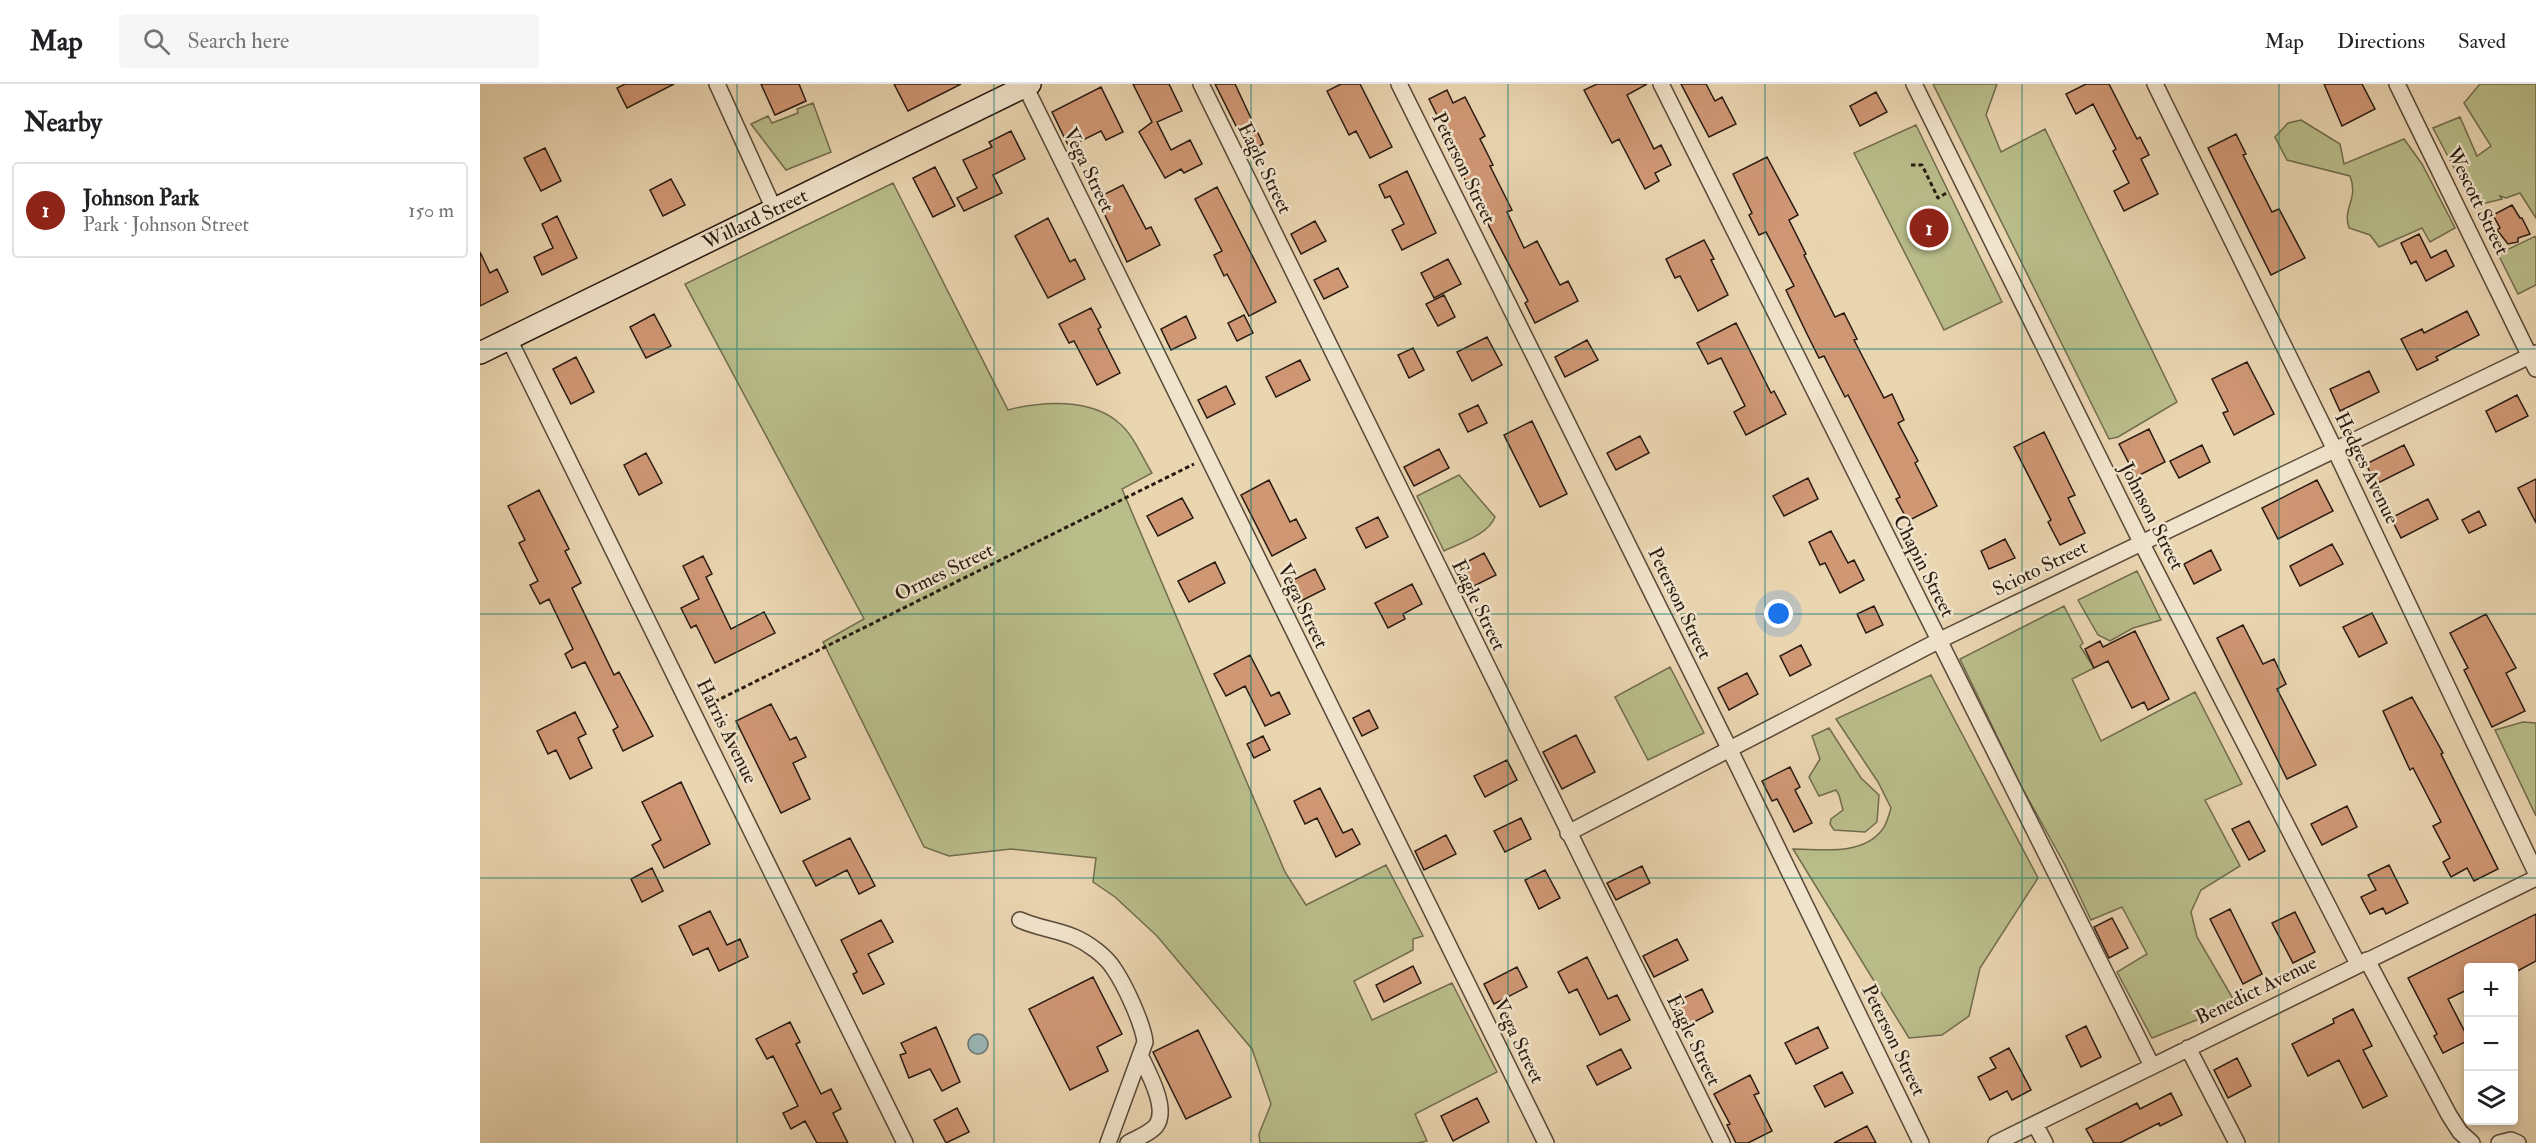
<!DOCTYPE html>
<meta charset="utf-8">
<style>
:root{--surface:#fff;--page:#f6f6f6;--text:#202124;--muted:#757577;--line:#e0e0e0;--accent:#8f2418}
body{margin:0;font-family:"IM FELL Double Pica",serif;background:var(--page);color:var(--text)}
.controls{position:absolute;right:18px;bottom:18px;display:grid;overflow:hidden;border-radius:6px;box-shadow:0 3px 9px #0003}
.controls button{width:54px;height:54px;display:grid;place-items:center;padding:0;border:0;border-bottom:2px solid var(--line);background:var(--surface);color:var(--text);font:30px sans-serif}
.you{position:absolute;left:1299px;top:530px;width:21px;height:21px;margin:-15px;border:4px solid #fff;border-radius:50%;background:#1a73e8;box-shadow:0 0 0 9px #1a73e833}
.badge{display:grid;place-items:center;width:39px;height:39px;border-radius:50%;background:var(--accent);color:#fff;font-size:20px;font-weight:700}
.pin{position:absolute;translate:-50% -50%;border:3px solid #fff;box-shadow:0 2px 6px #0006}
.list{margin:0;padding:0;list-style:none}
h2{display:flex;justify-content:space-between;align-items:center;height:78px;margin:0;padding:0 24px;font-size:26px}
h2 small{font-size:20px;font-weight:400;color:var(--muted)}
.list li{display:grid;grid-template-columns:39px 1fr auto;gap:18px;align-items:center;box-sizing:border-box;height:96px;margin:0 12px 12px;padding:0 12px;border:2px solid var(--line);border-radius:6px}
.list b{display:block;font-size:22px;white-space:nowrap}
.list p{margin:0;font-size:20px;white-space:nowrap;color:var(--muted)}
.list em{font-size:20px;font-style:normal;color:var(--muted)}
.icon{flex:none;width:33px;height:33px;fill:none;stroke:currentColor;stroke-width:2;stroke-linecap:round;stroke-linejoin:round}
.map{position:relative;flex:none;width:2056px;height:1059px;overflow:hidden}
header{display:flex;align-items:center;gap:36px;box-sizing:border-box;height:84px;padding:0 30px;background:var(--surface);border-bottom:2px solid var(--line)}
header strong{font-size:28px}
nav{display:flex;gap:33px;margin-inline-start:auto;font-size:21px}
.search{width:420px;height:54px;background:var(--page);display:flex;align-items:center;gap:15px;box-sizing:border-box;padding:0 21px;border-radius:6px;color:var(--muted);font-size:22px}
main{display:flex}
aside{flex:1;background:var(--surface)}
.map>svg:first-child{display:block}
.green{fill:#b9bd8a;stroke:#716c4d;stroke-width:1.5}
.water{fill:#9bb6b5;stroke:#6d7873;stroke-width:1.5}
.building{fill:#d09775;stroke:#291a10;stroke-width:1.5}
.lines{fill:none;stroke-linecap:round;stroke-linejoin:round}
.street-casing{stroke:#594938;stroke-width:18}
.secondary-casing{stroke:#291a10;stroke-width:24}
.path{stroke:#291a10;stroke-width:3;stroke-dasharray:4.5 3;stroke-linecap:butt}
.street{stroke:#f1e4cc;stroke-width:15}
.secondary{stroke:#f1e4cc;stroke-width:21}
.grid{fill:none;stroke:#0f766e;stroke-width:1.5;stroke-opacity:0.55}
.labels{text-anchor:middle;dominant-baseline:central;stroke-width:5;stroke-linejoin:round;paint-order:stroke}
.street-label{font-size:20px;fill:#291a10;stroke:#f1e4cc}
</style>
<header>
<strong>Map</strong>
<div class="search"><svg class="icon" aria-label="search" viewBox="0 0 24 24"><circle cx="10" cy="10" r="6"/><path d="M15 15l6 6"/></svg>Search here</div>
<nav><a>Map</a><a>Directions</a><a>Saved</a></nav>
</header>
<main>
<aside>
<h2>Nearby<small></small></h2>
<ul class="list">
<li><span class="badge">1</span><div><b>Johnson Park</b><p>Park · Johnson Street</p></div><em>150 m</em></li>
</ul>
</aside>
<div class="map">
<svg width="2056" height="1059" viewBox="0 0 2056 1059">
<rect width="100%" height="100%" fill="#ead5b1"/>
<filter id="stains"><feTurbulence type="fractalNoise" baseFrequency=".00333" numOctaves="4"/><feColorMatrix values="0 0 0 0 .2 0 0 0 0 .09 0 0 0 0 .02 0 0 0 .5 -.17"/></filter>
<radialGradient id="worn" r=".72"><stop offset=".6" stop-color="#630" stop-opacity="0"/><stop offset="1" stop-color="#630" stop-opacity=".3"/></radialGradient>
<path class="green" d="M1453,0h64l-11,31 15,37 44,-23 132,273 -59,35 -9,2z
M2000,0h56v134l-16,-25 -14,5 -6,-2 2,3 -28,7 -41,-78 27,-11 17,39 14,-10 -27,-43z
M333,19l18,49 -45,18 -35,-46 17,-8 4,7 26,-10 -1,-4z
M1821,36l39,24 4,20 60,-25 18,25 33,64 -25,14 -8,-14 -43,19 -9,-12 -21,-7c-7,-21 10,-28 1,-52l-63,-16 -12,-23 13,-14z
M1436,41l86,177 -58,28 -90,-177z
M413,99l115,227c34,-9 83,-12 111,13 14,11 23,34 33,50l-30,16 163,383 21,33 80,-40 37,71 -10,3v11l-59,31 18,39 80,-37 45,89 -82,42 12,27 -9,2h-158l-1,-9 12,-30 -19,-55 -95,-113 -42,-39 -22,-15 3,-24 -85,-9 -62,7 -25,-9 -101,-205 41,-23 -179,-335z
M2056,152v49l-18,9 -20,-40z
M979,391l36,42c-7,18 -35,26 -51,34l-27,-55z
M1657,487l24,49 -28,8 -23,13 -12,-6 -20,-35z
M1584,522l19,37 -3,3 14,22 -22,11 29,62 94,-49 47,92 -37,16 35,66 -39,24 -10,22 6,25 39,67 -84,34 -35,-66 30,-18 -25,-47 -31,13 -26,-55 -45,-81 -60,-125z
M1190,583l34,66 -56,27 -33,-63z
M1451,591l107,203 -58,90 -11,48 -27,19 -33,3 -116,-189c29,0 69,7 89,-19 5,-6 7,-16 9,-22l-13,-26 -42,-63z
M2043,638l13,1v93l-41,-86z
M1349,644l32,50 18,17 -2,27 -12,10 -31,-2 -4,-6 1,-5 12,-9 -4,-15 -3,-5 -17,6 -10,-19 11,-18 -8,-23z"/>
<path class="water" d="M488 960a10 10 0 1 1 20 0a10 10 0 1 1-20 0Z"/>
<path class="building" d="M145,0h49l-47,24 -10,-20z
M281,0h38l7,17 -31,14z
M414,0h67l-53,27z
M653,0h36l13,27 -25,11 14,28 19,-10 12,24 -18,9 -3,-4 -16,9 -26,-46 13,-10z
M735,0h20l28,60 -14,8z
M861,0h19l32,63 -22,11 -14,-27 -7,4 -22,-44z
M1117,0h50l-20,11 27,54 7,-4 10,20 -16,8 4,8 -14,8 -26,-50 -7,4 -28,-53z
M1201,0h25l9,17 7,-4 14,27 -27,13z
M1606,0h23l28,55 3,-2 9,18 -8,4 17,35 -34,17 -10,-20 15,-8 -16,-32 3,-2 -23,-45 -17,10 -10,-20z
M1844,0h38l13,25 -33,17z
M621,3l22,45 -17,8 -5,-9 -32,16 -17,-35z
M967,6l6,13 12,-6 20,39 -5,3 13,26 -3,1 22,44 -5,2 17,36 13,-7 23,44 8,-4 10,20 -43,22 -10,-20 3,-2 -74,-142 4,-2 -29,-58z
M1396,8l11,20 -27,14 -10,-20z
M531,47l14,28 -32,16 9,18 -38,18 -7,-13 20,-10 -14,-28 29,-13 -3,-5z
M1756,50l10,20 -3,1 29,57 7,-3 26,49 -34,17 -63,-127z
M65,64l16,33 -20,10 -17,-33z
M1287,73l31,58 -9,5 17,34 -2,1 31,62 9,-4 13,26 -3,1 30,58 8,-4 12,26 -6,3 20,38 -3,2 22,43 -29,15 -12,-22 4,-2 -52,-102 -3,2 -21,-41 -5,2 -13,-26 -20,-42 8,-4 -28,-54 -7,3 -10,-20 3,-2 -19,-39z
M455,83l20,39 -22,11 -20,-39z
M927,87l29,62 -34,17 -10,-20 12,-6 -14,-28 -5,2 -6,-13z
M191,95l14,26 -22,11 -13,-26z
M643,101l23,44 5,-2 9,18 -33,17 -30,-64z
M737,103l59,115 -27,14 -22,-42 -3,2 -10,-21 8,-4 -27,-52z
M2032,121l8,13h2l8,16 -12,4v4l-10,2 -11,-14 3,-2 -7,-13z
M77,132l20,42 -35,17 -8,-18 19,-9 -11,-24z
M568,134l22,44 5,-3 10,20 -37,19 -33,-62z
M835,137l11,20 -25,13 -10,-20z
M1939,150l12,24 15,-8 8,16 -28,15 -10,-20 -5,3 -10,-21z
M1224,156l10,19 -3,1 17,35 -30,16 -18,-35 -5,2 -9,-19z
M0,168l10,21 7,-4 11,23 -28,14z
M968,175l13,25 -27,14 -13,-25z
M858,184l10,19 -24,12 -10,-19z
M964,211l11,22 -17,9 -12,-22z
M611,224l10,19 -3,2 22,44 -23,12 -23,-44 -5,2 -10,-19z
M1987,227l12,24 -43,22 2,3 -21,10 -16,-31 21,-10 2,4z
M174,230l17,32 -25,12 -16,-31z
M764,231l9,18 -16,8 -9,-18z
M706,232l10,22 -25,12 -10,-21z
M1256,239l35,70 3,-2 12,23 -40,21 -12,-23 11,-6 -24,-48 -13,6 -11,-21z
M1007,253l15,28 -30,16 -15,-29z
M1107,256l11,20 -33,17 -10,-20z
M933,264l11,22 -15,8 -11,-23z
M96,273l18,35 -23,12 -18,-35z
M820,276l10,20 -34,17 -10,-20z
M1767,278l27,52 -40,21 -11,-22 5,-2 -16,-32z
M1889,287l10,21 -39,19 -10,-22z
M746,302l9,18 -28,14 -9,-18z
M2037,311l11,21 -32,16 -10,-21z
M998,321l9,18 -19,9 -9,-18z
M1052,337l35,73 -27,13 -36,-72z
M1669,345l16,33 -29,15 -17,-33z
M1564,348l31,63 -7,3 17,35 -25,12 -12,-23 3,-2 -37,-73z
M1160,352l9,17 -33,17 -9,-17z
M1722,361l8,17 -31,16 -9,-17z
M1924,361l10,20 -38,19 -10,-20z
M959,365l10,19 -35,18 -10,-19z
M166,369l16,30 -23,12 -15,-30z
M1328,394l10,21 -34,17 -11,-20z
M2056,395v44l-18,-35z
M789,396l21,42 6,-3 10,19 -34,18 -31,-61z
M1837,396l16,31 -55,28 -16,-31z
M59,406l30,59 -4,2 16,32 -9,5 42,87 5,-3 34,64 -30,15 -10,-21 5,-3 -33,-65 -13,6 -7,-14 8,-5 -24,-50 -9,5 -10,-19 8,-4 -19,-38 6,-3 -17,-34z
M702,414l11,20 -35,18 -11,-20z
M1948,415l10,20 -37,19 -10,-20z
M1999,427l7,14 -17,8 -7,-13z
M898,433l10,20 -22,11 -10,-20z
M1351,447l17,32 6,-3 10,20 -24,13 -15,-30 -5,2 -11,-23z
M1525,455l10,19 -26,11 -8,-18z
M1852,460l11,20 -43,22 -10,-20z
M1731,466l10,20 -27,14 -10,-20z
M1004,469l12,22 -32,16 -11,-22z
M223,472l9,18 -6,3 25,52 33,-17 11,21 -60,30 -19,-38 -5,3 -10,-20 18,-9 -16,-33z
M735,478l10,21 -36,19 -11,-21z
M835,485l10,20 -28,14 -10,-20z
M932,500l10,20 -19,10 2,5 -17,9 -13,-25z
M1394,522l9,19 -17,8 -9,-19z
M1892,529l15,30 -28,14 -16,-30z
M2006,530l30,54 -10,5 19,38 -33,16 -28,-57 4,-2 -18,-35z
M1763,541l20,39 11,-5 12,25 -9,5 39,76 -29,14 -70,-141z
M1655,547l34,68 -21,11 -4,-8 -12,6 -24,-47 -14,7 -9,-19 15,-8 3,6z
M1321,561l10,20 -21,11 -10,-20z
M770,571l21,41 8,-4 11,22 -25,12 -20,-40 -19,10 -12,-22z
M1267,589l11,21 -29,16 -11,-22z
M1932,613l31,56 -2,1 57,115 -24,12 -7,-13 -16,9 -8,-15 7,-4 -17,-32 8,-4 -28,-54 -3,2 -27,-59z
M291,620l19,36 6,-3 10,20 -13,6 17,36 -29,14 -45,-92z
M889,626l9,18 -16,8 -9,-18z
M95,628l11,22 -8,4 14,30 -22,11 -14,-29 -8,4 -11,-23z
M1096,651l19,37 -33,17 -19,-37z
M783,652l7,14 -16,8 -7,-14z
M1027,676l10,20 -32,17 -11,-21z
M1310,683l10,20 -5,3 17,33 -18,9 -17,-33 -5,2 -10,-20z
M201,698l29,62 -46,24 -12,-23 9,-5 -19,-38z
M840,704l23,45 9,-4 8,15 -24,13 -19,-39 -12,6 -11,-23z
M1867,722l10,21 -35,18 -11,-21z
M1041,734l10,21 -26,13 -11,-21z
M1769,737l16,30 -16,9 -17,-31z
M966,751l10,19 -32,16 -9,-19z
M370,754l25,48 -16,8 -12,-24 -31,16 -13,-25z
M1909,781l19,38 -22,11 -3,-6 -13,6 -9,-17 15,-7 -8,-15z
M1162,782l8,17 -34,17 -9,-17z
M172,784l11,23 -21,11 -11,-23z
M1065,786l15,28 -21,11 -14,-29z
M1750,825l32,65 -19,10 -33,-65z
M230,827l17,34 13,-6 8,18 -29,14 -11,-23 -15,7 -14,-29z
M1815,828l20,40 -22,11 -21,-40z
M2056,830v47l-22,12v-5h-45v21l-21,10 21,41 -26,13 -9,-17 3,-2 -29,-56z
M1632,834l16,30 -19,10 -15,-31z
M401,836l12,22 -25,12 16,30 -21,10 -10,-20 4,-2 -16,-32z
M1197,855l11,21 -34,17 -11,-21z
M1107,873l21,42 9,-4 13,25 -30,15 -23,-46 -8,4 -11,-21z
M933,882l8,17 -37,19 -8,-17z
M1037,883l10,20 -33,17 -10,-20z
M613,893l29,57 -25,13 11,24 -38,19 -41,-81z
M1222,905l11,23 -32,17 -12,-24z
M1873,925l19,37 -9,4 24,46 -24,12 -24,-48 -31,16 -16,-32 42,-21 -1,-4z
M310,938l10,20 -4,2 25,50 10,-5 10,20 -8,4 15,30h-31l-12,-22 -14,8 -8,-16 15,-7 -25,-50 -6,3 -11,-20z
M1606,942l15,31 -20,10 -15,-31z
M456,943l24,55 -18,9 -12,-22 -21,9 -9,-23 6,-2 -5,-10z
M1338,943l10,21 -32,16 -11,-21z
M718,946l33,67 -45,22 -33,-67z
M1529,964l22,42 -19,10 -5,-9 -17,9 -12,-23 18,-9 -6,-10z
M1141,965l10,19 -34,17 -10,-19z
M1757,974l14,28 -23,12 -14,-28z
M1362,988l11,21 -28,14 -11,-21z
M1270,991l9,18 -5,2 18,36 -24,12h-12l-9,-18 3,-1 -16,-30z
M1691,1009l11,22 -22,11 -1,-3 -39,20h-26l-8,-14 51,-26 3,6z
M997,1014l12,24 -36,19 -12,-25z
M477,1024l12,24 -23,11 -12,-23z
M1387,1042l9,17h-42z"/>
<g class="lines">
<g class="street-casing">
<path id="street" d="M237,0l57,125
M721,0l521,1059
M919,0l330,664 192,395
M1181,0l491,982
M1434,0l227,458 217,422
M1675,0l180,366 201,423
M1917,0l139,285
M545,2l521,1057
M29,255l396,804
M1088,749l370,-192 598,-288
M540,836c18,8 37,10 54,17 14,6 32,19 40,32 11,16 29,55 31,73l-37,101
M1887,876l82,155 11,17 12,11
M1708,964l49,95
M1555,1040l10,19
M648,1059c9,-5 21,-9 28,-17 13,-17 -8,-54 -16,-71
M1516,1059l540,-265
M2019,1059l12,-3 7,3"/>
</g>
<g class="secondary-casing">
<path id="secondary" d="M0,269l550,-269"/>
</g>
<path class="path" d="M1431,81h11l16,33 10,-6
M228,621l486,-241"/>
<use href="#street" class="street"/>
<use href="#secondary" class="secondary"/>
</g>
<path class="grid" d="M257,0v1059M514,0v1059M771,0v1059M1028,0v1059M1285,0v1059M1542,0v1059M1799,0v1059M0,265h2056M0,530h2056M0,794h2056"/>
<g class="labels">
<g class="street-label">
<text transform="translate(785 84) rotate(64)">Eagle Street</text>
<text transform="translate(984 84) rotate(64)">Peterson Street</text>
<text transform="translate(609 86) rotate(64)">Vega Street</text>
<text transform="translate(1998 117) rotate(64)">Wescott Street</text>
<text transform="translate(275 135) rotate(-26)">Willard Street</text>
<text transform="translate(1887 384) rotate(64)">Hedges Avenue</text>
<text transform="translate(1672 432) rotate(63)">Johnson Street</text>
<text transform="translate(1444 482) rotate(63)">Chapin Street</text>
<text transform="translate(1560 484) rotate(-26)">Scioto Street</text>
<text transform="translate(464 488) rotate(-26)">Ormes Street</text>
<text transform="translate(1200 519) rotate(64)">Peterson Street</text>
<text transform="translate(999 521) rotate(64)">Eagle Street</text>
<text transform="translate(823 522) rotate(64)">Vega Street</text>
<text transform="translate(247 647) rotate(64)">Harris Avenue</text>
<text transform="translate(1776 906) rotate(-26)">Benedict Avenue</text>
<text transform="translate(1214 956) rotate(64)">Eagle Street</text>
<text transform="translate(1414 956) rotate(64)">Peterson Street</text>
<text transform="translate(1039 957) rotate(64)">Vega Street</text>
</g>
</g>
<rect width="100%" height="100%" filter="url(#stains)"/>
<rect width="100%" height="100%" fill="url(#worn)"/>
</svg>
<div class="controls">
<button>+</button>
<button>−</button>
<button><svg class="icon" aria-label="layers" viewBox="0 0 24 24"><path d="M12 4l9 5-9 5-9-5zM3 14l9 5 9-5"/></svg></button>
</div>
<div class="you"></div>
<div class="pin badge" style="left:1449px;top:144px">1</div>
</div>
</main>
